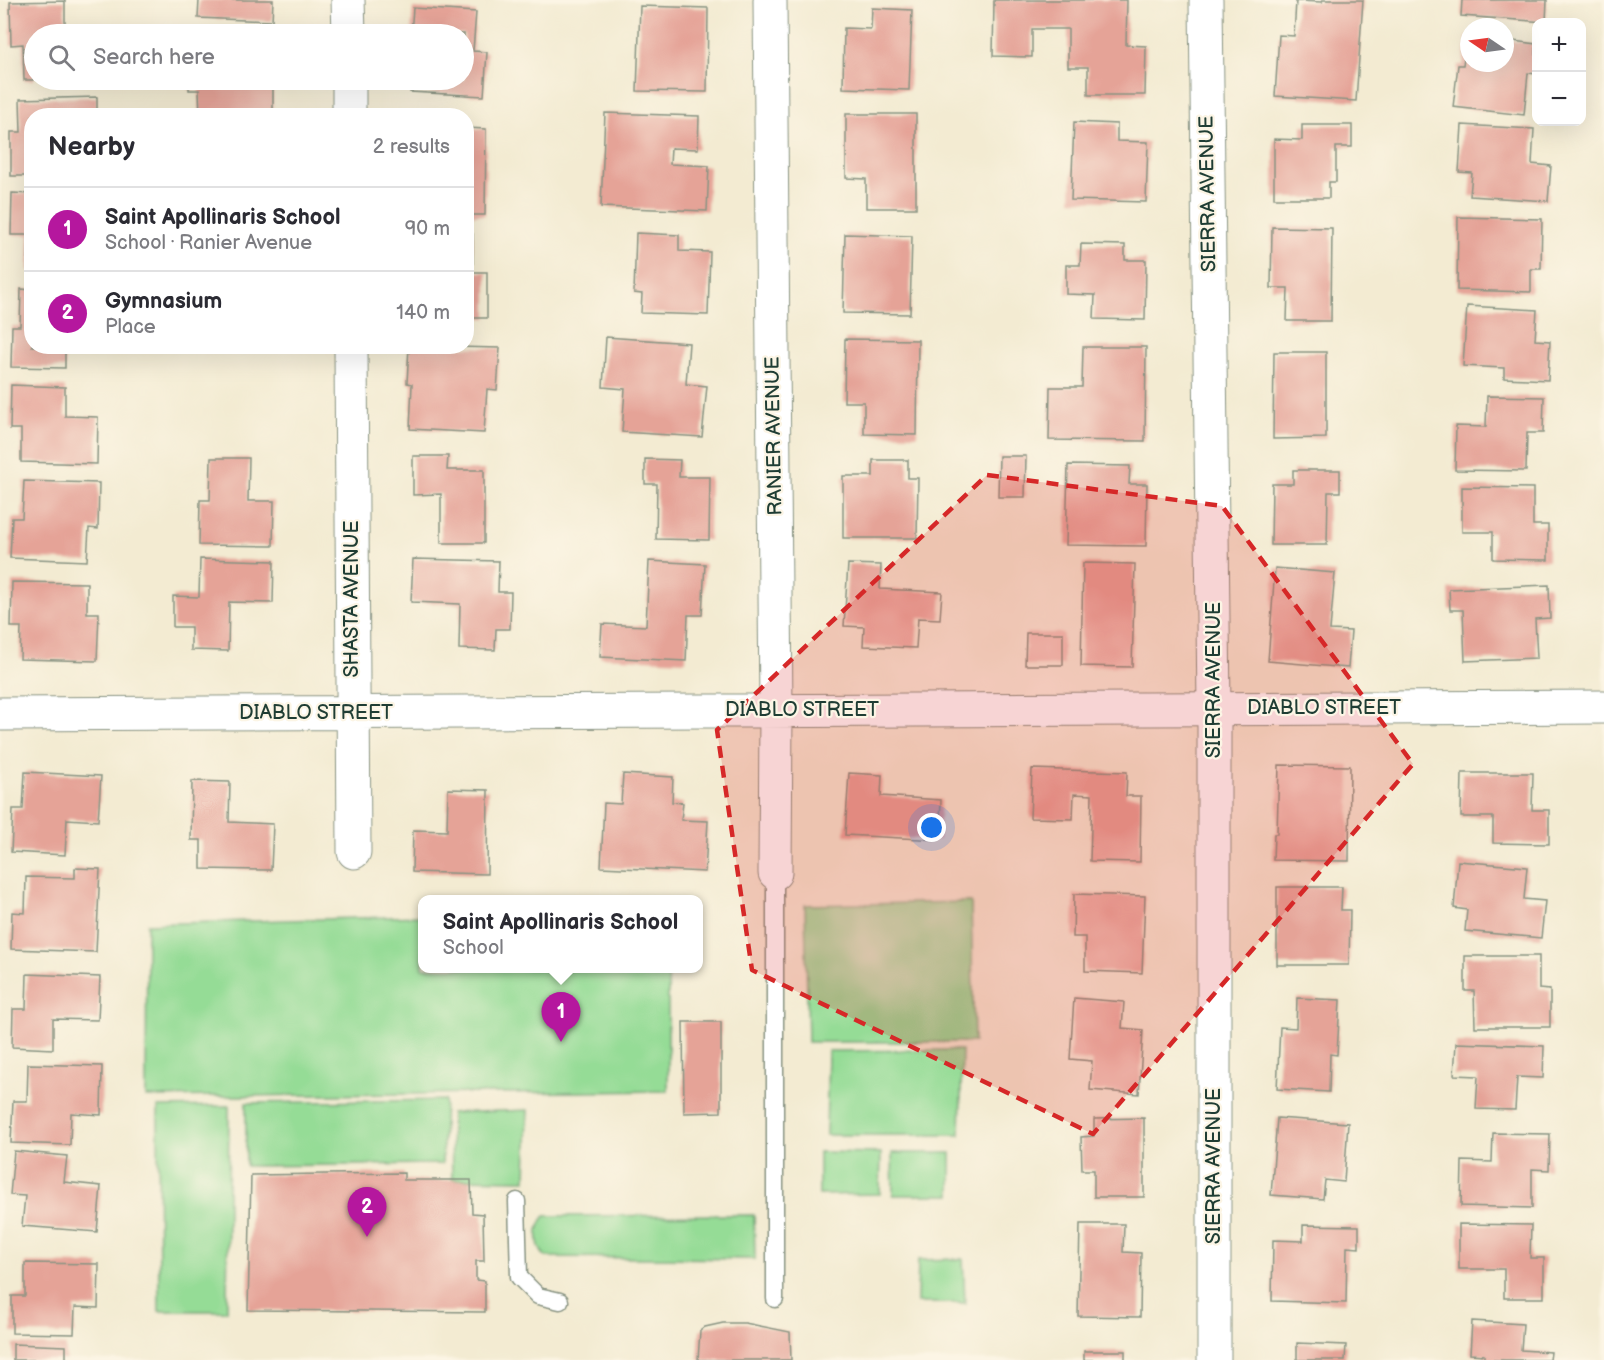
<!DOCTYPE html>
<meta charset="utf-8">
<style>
:root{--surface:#fff;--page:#f7f7f7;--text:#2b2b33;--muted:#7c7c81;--line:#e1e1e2;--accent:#b5179e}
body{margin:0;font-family:"Balsamiq Sans",sans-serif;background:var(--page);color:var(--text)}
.controls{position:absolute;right:18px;top:18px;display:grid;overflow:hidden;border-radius:12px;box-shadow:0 6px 24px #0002}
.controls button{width:54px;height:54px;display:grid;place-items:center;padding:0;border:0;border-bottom:2px solid var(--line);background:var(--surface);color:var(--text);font:30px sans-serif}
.compass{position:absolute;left:1460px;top:18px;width:54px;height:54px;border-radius:50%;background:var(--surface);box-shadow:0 6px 24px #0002;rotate:283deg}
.you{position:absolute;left:932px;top:828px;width:21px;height:21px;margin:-15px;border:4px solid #fff;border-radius:50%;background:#1a73e8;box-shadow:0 0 0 9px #1a73e833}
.badge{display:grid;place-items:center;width:39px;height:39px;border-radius:50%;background:var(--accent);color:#fff;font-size:20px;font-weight:700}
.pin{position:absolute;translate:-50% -50px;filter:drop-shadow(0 2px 3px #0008)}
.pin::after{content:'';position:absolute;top:32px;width:21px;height:18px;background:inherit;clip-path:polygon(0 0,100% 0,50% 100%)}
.popup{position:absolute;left:418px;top:895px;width:285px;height:78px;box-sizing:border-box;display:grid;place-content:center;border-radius:12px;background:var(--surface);filter:drop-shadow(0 2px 4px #0005);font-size:20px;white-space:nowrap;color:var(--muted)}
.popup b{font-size:22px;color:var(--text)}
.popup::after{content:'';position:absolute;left:50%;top:100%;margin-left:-12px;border:12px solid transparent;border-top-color:var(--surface)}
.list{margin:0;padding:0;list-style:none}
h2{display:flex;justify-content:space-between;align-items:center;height:78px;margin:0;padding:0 24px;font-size:26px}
h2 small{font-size:20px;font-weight:400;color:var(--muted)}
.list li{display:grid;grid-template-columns:39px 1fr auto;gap:18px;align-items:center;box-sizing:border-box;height:84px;padding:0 24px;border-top:2px solid var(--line)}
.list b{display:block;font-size:22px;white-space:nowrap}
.list p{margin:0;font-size:20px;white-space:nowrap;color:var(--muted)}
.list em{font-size:20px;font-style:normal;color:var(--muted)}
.icon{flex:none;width:33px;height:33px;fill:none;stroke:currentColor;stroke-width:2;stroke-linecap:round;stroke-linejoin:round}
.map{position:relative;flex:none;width:1604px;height:1360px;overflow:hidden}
.search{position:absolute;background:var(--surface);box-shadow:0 6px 24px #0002;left:24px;top:24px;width:450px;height:66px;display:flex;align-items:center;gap:15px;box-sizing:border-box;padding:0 21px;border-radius:33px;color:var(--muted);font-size:22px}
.panel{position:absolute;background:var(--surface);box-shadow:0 6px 24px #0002;left:24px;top:108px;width:450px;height:246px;border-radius:24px}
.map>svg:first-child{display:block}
.green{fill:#95dc96;stroke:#5a8c65;stroke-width:1.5}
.building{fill:#e5a397}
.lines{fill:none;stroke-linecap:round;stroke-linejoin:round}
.lane-casing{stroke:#899483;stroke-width:19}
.street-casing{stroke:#899483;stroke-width:35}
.secondary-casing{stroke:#899483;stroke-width:35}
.lane{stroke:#fff;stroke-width:16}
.street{stroke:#fff;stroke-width:33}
.secondary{stroke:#fff;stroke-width:33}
.marked{fill:#d62828;fill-opacity:0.2;stroke:#d62828;stroke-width:4.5;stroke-dasharray:12 8;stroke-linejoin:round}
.labels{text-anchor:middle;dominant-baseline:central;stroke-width:4.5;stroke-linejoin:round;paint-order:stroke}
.street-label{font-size:20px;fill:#1f3d34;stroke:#fcf5e5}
</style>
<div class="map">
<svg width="1604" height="1360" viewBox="0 0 1604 1360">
<rect width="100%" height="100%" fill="#fcf5e5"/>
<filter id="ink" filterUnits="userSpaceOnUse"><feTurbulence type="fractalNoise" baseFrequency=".0167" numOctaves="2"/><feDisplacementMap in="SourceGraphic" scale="12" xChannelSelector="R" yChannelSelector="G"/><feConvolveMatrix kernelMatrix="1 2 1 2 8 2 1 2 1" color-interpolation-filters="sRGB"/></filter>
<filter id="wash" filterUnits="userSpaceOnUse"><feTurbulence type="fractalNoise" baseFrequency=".008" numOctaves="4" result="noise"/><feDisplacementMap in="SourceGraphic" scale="24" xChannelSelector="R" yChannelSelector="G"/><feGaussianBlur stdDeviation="1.35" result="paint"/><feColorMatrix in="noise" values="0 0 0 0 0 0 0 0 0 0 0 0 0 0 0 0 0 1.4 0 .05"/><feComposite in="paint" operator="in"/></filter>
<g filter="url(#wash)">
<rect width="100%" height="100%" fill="#f3ebd2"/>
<path class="green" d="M971,902l3,140h-166l-3,-137z
M423,916v52l245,1v122l-522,6 1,-173z
M962,1050l-2,85h-134l2,-84z
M445,1100l-3,64 -196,2v-63z
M229,1106l-2,205h-68l-1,-204z
M528,1110l-2,70 -74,-1 -1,-66z
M819,1152l62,1 -1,41 -61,1z
M892,1153h59v42h-58z
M754,1215l1,44 -209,-2c-11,-10 -11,-30 -1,-41z
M963,1259l2,44h-48l1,-43z"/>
<g id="blocks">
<path class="building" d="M199,0h74l-1,21 -74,-3z
M994,0h133l-1,45 20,1 -1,49h-57v-28h-20v-38h-36v28l-39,-1z
M1322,0h41l-7,101 -81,-5 4,-61 15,1 2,-35 26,1z
M1462,0h85l-1,22 -85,-6z
M65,1v33h-31v46h-10l-1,-36 -12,1 -1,-43z
M640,6l68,2 -1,84 -70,-1z
M413,8l63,4 -3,39 14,1 -3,44 -74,-4 1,-12h53v-46h-53z
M872,8l40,2 -3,80 -66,-2 1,-60 27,1z
M1467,36h2v27h36v-23l31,4v30l-8,-1 -4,42 -71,-8 5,-42h5z
M189,80l84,1v35h-73l-1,-26h-10z
M97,97v19h-65v60h-21v-44h10l-1,-33z
M605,113l94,3 -1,33 -27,-1 -1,16 39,2 -2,45 -106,-4z
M846,114h70v94h-50v-29l-20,-1z
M1074,122l43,2v17l31,1 -2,60 -75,-2z
M1302,125h50v22h-16v35h-7v16h-55v-59l28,1z
M1462,125l72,4 -2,35 19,2 -3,35 -78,-5 2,-23 -13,-1z
M466,128l20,1 -1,86h-19z
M12,193l20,1v76h-4l1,-35h-18z
M1458,217l84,2 -1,50h-10v23l-74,-2z
M1272,227l60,1 -1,93h-44l1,-33h-17z
M636,233l43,2v16l31,1 -2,63 -67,-2 1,-19 -8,-1z
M466,234h7v38h14v46h-21z
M845,234l67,2 -2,78 -67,-1z
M1081,244l44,1v15h21l-1,60 -51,-1 1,-24 -29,-1v-29h14z
M21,289l11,1v56h33v22l-54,-1 1,-41h8z
M1467,306l70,4 -2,30 15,1 -2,39 -44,-2v-10l-41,-2z
M606,337l83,6 -3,41 21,2 -5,51 -80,-5 3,-43 -22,-2z
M845,339l73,1 -1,95 -53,-1v-32h-20z
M409,346l91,2 -3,42 -10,-1 -3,44 -74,-4 2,-45 -5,-1z
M1083,347h63l-1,94 -96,-1 1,-53h32z
M1274,352h52v86l-53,1z
M11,385l54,2v29l33,1 -1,47 -76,-2v-33h-11z
M1487,396l57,1 -1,36h-16l-1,38 -71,-1 1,-44 30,1z
M413,456h35l-1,14h37v73h-43v-49l-28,1z
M999,456h27l-1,41h-27z
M211,458h38l-1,43h26l-1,45 -74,-1 1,-45h10z
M645,459l35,1 -1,17h31l-1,63 -53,-1 1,-55h-12z
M873,460h35v18h10l-1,60h-74v-62h30z
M1068,465l62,1 -1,18h18l-1,62 -80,-1z
M1293,470h47v22h-12l-1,53h-56l1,-61h21z
M24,481l75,2 -1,46 -9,-1 -2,33 -77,-3 2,-40h10z
M1462,487l71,1v37h15v35l-55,-1v-27h-31z
M200,559l74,2 -1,42 -44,-1 -1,49 -37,-1v-23h-18v-31l26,1z
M413,559l86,2 -1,31h13l-1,37h-14l-1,21 -36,-1 1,-45 -49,-2z
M649,561l56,3 -3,51h-14l-2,46 -86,-4 2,-33 44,2z
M1083,563l52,1 -3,103 -51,-1z
M848,564l33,1 -1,24 62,3 -2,27 -22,-1 -2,30 -53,-2 1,-19 -20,-1z
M1275,568l60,5 -5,57 21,1 -3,37 -80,-7z
M12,582l75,1v30h12l-2,48 -77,-2 1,-32h-10z
M1549,585l1,33 -15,1 2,39 -72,3 -2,-51h-13l-1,-21z
M1026,633h37v32h-38z
M1279,765l71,1 -1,95 -76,-1 1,-26h3z
M1032,769l95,3 -1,24h15l-1,66 -50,-1 2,-66 -18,-1 -1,25 -43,-1z
M25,772l76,4 -3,45 -31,-2 -2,36 -54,-3 2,-43h10z
M849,773l33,2 -1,21 60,4 -2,40 -94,-5z
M1462,773h71l-1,37h17v34l-56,-1v-26h-32z
M623,774l50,3 -1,25 11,1 -2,17 27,1 -3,51 -104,-5 3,-64 17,1z
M192,781l38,1 -1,40 44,2 -2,46 -70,-1v-29h-10z
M448,789l40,1 -1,84 -75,-2 1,-42 34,1z
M1458,861l69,6 -3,32 21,2 -4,37 -76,-7 2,-21 -13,-2z
M75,868l25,1 -4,83 -85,-3 1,-37 13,1 1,-36 49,1z
M1277,887h65l-1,23h9l-1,55h-72z
M1074,894l71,2 -3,77 -57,-2v-34h-12z
M1465,956h74v33l11,1v37h-75l-1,-36h-9z
M27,974l73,3 -2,43 -45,-1v30l-41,-2 1,-38h13z
M1074,998l50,4 -2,26 21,2 -4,64 -49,-4 2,-29 -22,-2z
M1297,998l43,2 -3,55 -7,-1 -1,38 -52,-3 3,-62 16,1z
M683,1022h38v90l-37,1z
M1456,1043l88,3 -1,32 -26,-1 -2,33 -39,-1 2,-33 -24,-1z
M28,1064l74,2 -1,49 -30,-2 -1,32 -59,-2 2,-42h14z
M1144,1118v79h-50v-27h-12l-1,-33 13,-1v-17z
M1277,1118l71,5 -4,59 -19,-2 -2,19 -52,-4z
M1493,1133l57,1 -1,36 -17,-1v39l-71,-2 1,-45 30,1z
M14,1151l53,5 -3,26 37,4 -4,46 -75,-6 3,-30 -15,-1z
M404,1173v7h67l1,33 11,1 1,47h-8v19l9,1v31l-237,-2 3,-135z
M1080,1224h44l-1,28 18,1 -1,64 -62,-1z
M1459,1224l72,1 -1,33h14v40h-40v-29h-45z
M1303,1225l56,1v22l-12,-1 -1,56 -74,-2 1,-61 30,1z
M25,1263l74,1 -1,44 -23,-1 -1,27 -62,-1v-37h13z
M1472,1321l51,3 -2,26 30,2 -1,8h-66v-5l-14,-1z
M723,1323h22l45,9 1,28h-93l2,-29 5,-4z
M1297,1343l49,2 -1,15h-48z
M13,1344l53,2v14h-53z
M1084,1351h41v9h-41z"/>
</g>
</g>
<g filter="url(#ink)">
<use href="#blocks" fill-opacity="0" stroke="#899483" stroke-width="1.5"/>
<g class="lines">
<g class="lane-casing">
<path id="lane" d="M775,873v426
M517,1201l2,76 19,19 22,5"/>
</g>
<g class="street-casing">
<path id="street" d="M348,0l1,34
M770,0l6,710 -1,163
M349,80v36
M351,346l3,506
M0,714l1604,-7"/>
</g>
<g class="secondary-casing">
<path id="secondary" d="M1206,0l8,708v652"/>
</g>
<use href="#lane" class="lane"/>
<use href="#street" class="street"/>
<use href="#secondary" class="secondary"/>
</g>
</g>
<path class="marked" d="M987,475l235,31 191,258 -320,370 -341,-164 -35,-240z"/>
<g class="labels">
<g class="street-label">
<text transform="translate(1208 194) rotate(-91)">SIERRA AVENUE</text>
<text transform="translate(774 436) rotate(-91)">RANIER AVENUE</text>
<text transform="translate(352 599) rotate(-90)">SHASTA AVENUE</text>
<text transform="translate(1214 680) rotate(-90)">SIERRA AVENUE</text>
<text x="1324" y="708">DIABLO STREET</text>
<text x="802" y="710">DIABLO STREET</text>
<text x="316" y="713">DIABLO STREET</text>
<text transform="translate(1214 1166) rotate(-90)">SIERRA AVENUE</text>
</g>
</g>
</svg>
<div class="controls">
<button>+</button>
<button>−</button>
</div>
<svg class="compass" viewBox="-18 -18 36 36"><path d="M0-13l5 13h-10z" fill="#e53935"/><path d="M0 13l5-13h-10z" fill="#7c7c81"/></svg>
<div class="you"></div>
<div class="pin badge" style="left:561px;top:1042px">1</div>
<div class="popup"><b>Saint Apollinaris School</b>School</div>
<div class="pin badge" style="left:367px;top:1237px">2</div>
<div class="search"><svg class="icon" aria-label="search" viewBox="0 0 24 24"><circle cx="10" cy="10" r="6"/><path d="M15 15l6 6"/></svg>Search here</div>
<section class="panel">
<h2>Nearby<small>2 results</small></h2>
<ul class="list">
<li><span class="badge">1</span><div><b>Saint Apollinaris School</b><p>School · Ranier Avenue</p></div><em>90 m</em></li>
<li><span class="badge">2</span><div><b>Gymnasium</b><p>Place</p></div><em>140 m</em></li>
</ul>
</section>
</div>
